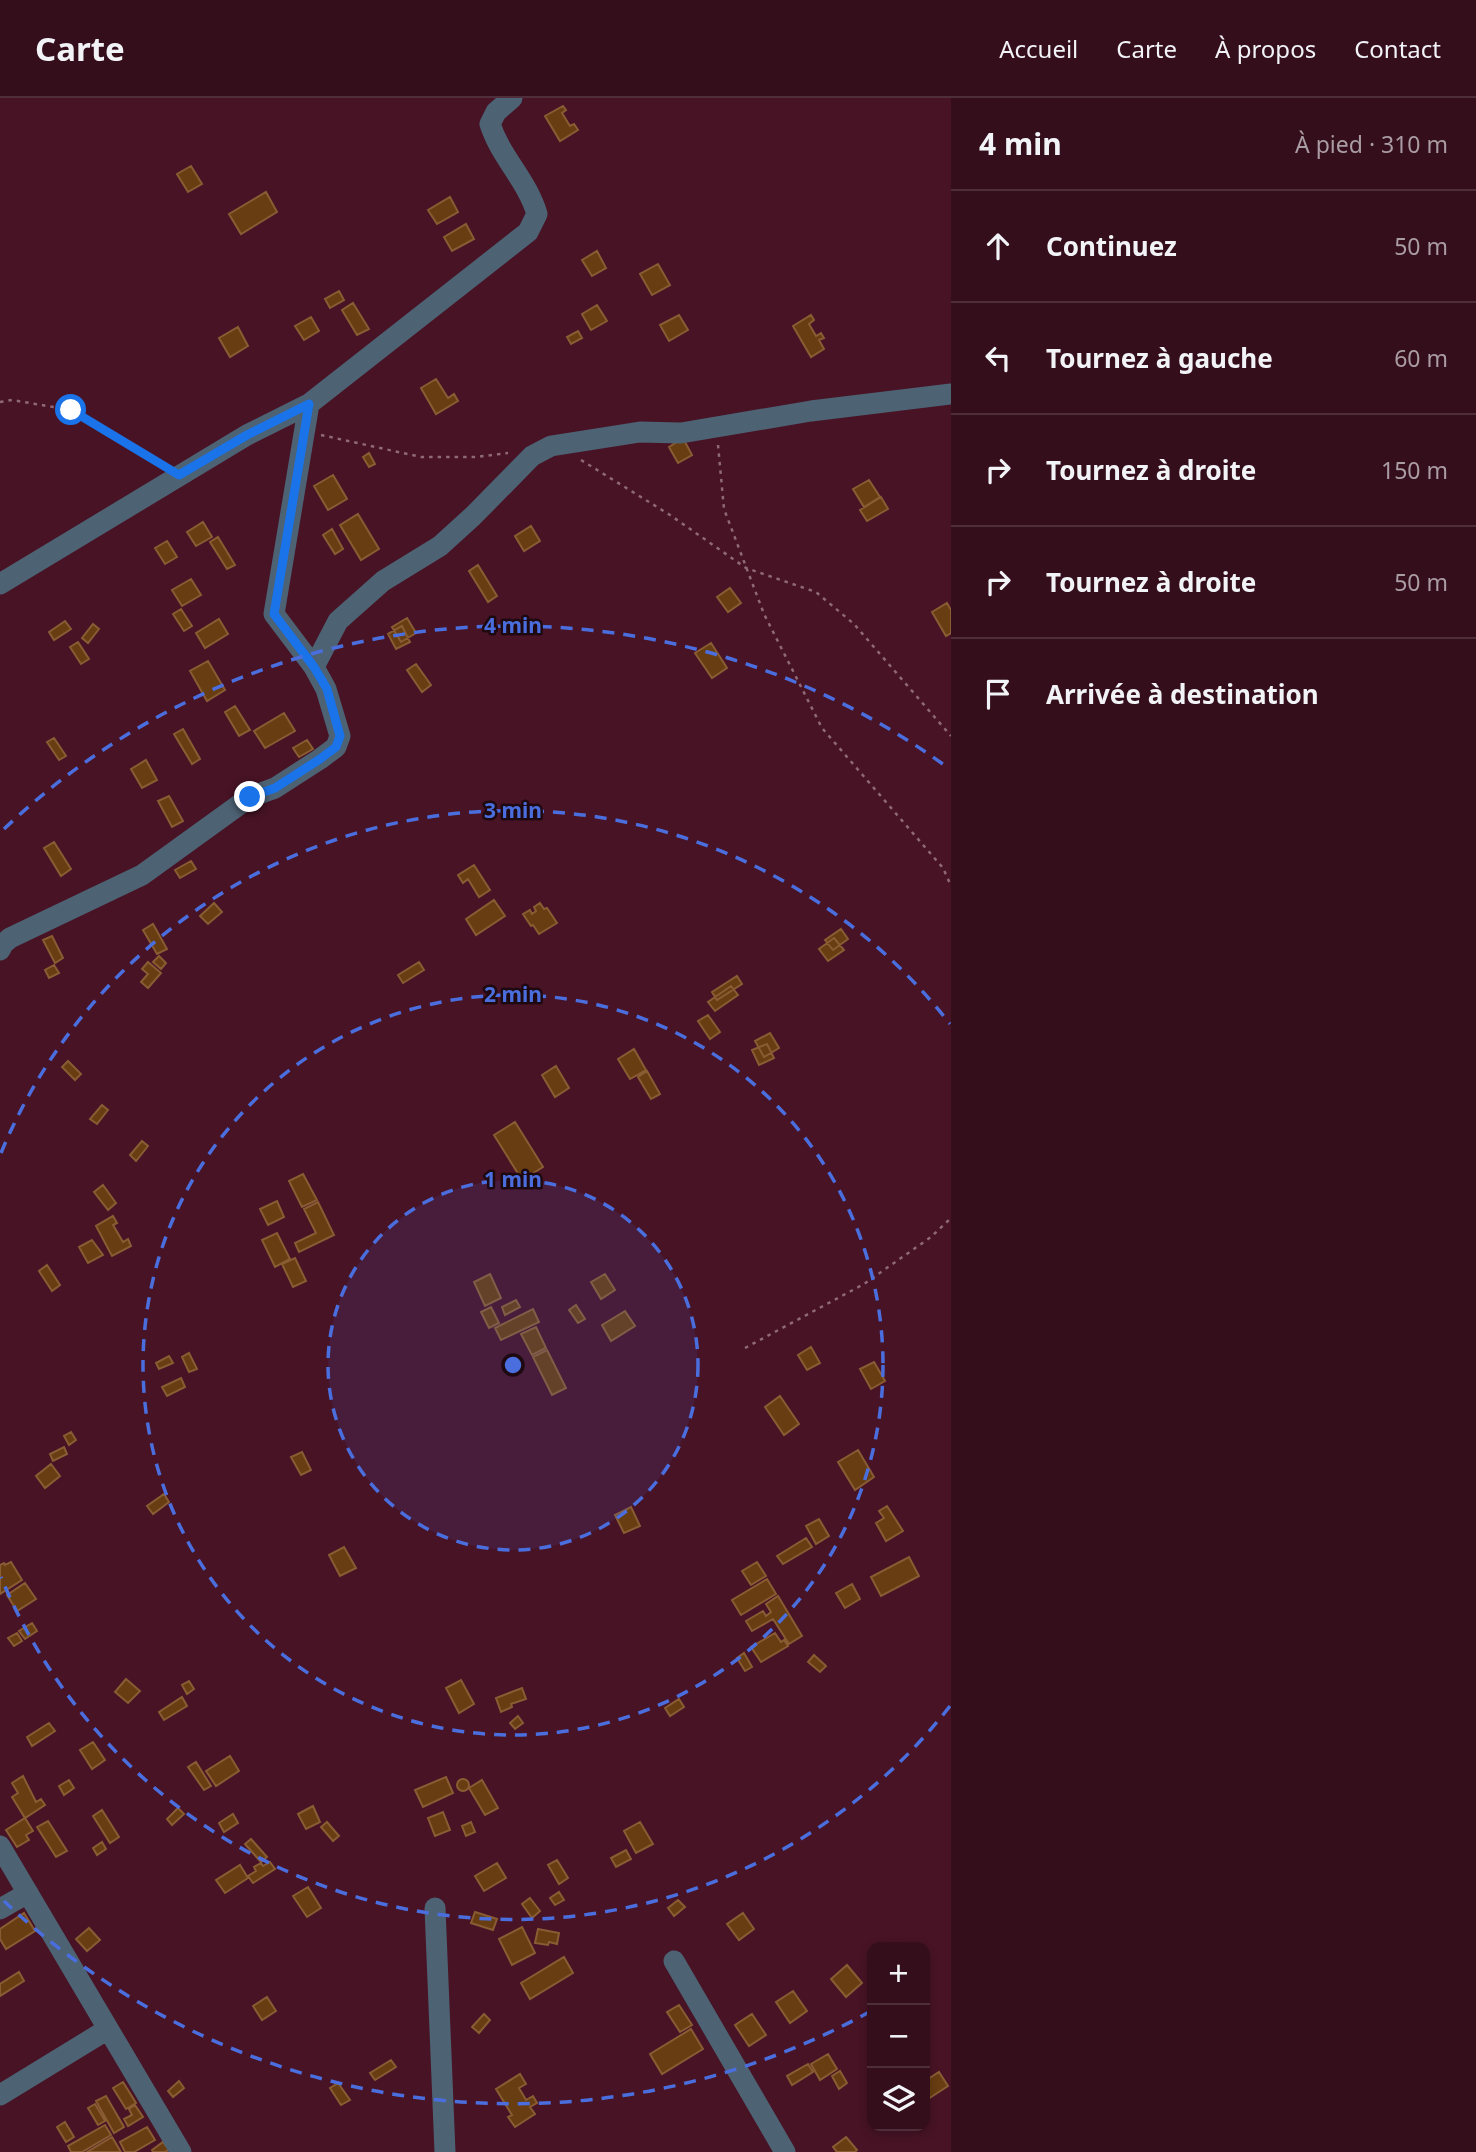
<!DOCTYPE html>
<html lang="fr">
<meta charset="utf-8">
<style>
:root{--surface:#350e1c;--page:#401c29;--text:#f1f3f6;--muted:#aa9ca3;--line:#4f2e3b}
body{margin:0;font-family:"Noto Sans",sans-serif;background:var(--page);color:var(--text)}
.controls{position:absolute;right:21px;bottom:21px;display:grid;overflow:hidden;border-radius:14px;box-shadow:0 4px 10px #0003}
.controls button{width:63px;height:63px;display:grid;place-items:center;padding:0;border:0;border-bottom:2px solid var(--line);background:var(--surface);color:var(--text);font:35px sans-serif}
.stop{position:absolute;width:21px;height:21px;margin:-16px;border:5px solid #1a73e8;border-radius:50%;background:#fff}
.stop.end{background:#1a73e8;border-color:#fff;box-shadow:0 2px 7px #0008}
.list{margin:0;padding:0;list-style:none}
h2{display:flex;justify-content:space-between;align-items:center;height:91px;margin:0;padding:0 28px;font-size:30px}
h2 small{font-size:23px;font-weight:400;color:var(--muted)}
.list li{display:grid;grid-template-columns:46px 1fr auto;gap:21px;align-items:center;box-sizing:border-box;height:112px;padding:0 28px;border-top:2px solid var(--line)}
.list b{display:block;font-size:26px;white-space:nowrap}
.list em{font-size:23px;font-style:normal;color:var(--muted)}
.icon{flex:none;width:38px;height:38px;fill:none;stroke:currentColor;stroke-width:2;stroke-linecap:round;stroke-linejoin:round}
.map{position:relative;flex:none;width:951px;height:2054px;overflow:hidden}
header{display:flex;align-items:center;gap:42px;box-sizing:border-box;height:98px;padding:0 35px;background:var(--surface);border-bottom:2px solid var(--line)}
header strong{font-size:33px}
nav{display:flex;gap:38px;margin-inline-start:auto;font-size:24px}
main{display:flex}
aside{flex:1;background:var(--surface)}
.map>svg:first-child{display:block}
.building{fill:#673d11;stroke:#895c33;stroke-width:2}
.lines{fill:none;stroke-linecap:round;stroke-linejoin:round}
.path{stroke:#8f6976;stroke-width:2.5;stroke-dasharray:3.5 5;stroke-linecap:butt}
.minor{stroke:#4d6273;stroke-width:21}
.route{stroke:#1a73e8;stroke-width:9}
.ring{fill:none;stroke:#4a6edd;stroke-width:3.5;stroke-dasharray:12 9}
.centre{fill:#4a6edd;stroke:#1f0910;stroke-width:3.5}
.ring-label{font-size:21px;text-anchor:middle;font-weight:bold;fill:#4a6edd;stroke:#1f0910;stroke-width:5;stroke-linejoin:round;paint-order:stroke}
</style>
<header>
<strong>Carte</strong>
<nav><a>Accueil</a><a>Carte</a><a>À propos</a><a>Contact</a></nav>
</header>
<main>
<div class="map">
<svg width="951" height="2054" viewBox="0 0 951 2054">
<rect width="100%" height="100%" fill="#471325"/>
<path class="building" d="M563,8l3,4 -4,3 8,13 4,-2 4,6 -18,11 -15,-25z
M191,68l11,18 -14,8 -11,-18z
M266,94l11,20 -36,22 -12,-20z
M450,99l8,15 -21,12 -9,-14z
M466,126l8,15 -22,12 -8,-14z
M597,153l9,17 -14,8 -10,-16z
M658,166l12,21 -18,10 -12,-21z
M339,193l5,9 -14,8 -5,-9z
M353,205l16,26 -12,6 -15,-25z
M597,207l10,16 -16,9 -9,-16z
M679,217l9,15 -19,11 -9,-16z
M811,217l3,5 -5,4 7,12 5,-3 3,5 -5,2 5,9 -13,8 -18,-31z
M311,219l8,14 -15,9 -9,-14z
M238,229l10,19 -18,11 -11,-19z
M578,233l4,7 -11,6 -4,-7z
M436,281l12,19 6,-4 4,7 -22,13 -15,-26z
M683,340l9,17 -14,8 -9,-16z
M369,355l6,11 -6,3 -6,-10z
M333,377l14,24 -19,11 -14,-24z
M869,382l11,17 -16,10 -11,-18z
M881,399l7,12 -21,12 -7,-11z
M358,416l21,35 -18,11 -21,-35z
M203,424l9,15 -16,9 -9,-14z
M531,428l9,15 -16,10 -9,-15z
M332,431l11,20 -8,5 -12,-19z
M218,439l17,28 -8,4 -17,-27z
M167,443l10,16 -12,7 -10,-16z
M478,467l19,31 -9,6 -19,-31z
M191,481l10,16 -19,11 -10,-16z
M730,490l11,15 -13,9 -11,-15z
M947,505l4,7v23l-5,3 -14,-24z
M181,511l11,17 -8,5 -11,-17z
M407,520l9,15 -15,9 -9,-15z
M219,521l9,15 -23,14 -9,-15z
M65,523l6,8 -17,11 -5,-8z
M93,526l6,5 -11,14 -6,-5z
M402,528l8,16 -14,7 -8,-15z
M78,544l11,17 -8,5 -11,-17z
M711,545l16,25 -15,10 -17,-25z
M208,563l17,29 -18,11 -17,-30z
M416,566l15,21 -9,7 -15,-22z
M235,608l15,24 -11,6 -14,-24z
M284,615l11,18 -30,17 -11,-17z
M183,631l17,30 -8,5 -18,-30z
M54,640l12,18 -7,4 -12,-18z
M307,642l6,9 -14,8 -6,-9z
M146,662l11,20 -15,8 -11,-19z
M169,698l14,25 -11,6 -14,-26z
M54,744l17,27 -10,7 -17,-28z
M191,763l5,8 -16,9 -5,-8z
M474,767l16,25 -11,7 -11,-18 -5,4 -5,-8z
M494,802l11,16 -29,19 -10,-16z
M214,805l8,9 -14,12 -8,-8z
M540,805l4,6 3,-1 10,15 -18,11 -6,-9 -2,1 -8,-12 7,-4 2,4 4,-3 -2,-4z
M153,826l14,25 -10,5 -14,-24z
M841,831l7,10 -15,11 -8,-10z
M52,838l11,22 -8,5 -12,-23z
M834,840l10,12 -16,11 -9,-12z
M159,858l7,7 -5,6 -8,-7z
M148,864l13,11 -13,15 -7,-6 7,-8 -6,-5z
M419,864l5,8 -21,13 -5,-8z
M54,867l5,8 -10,5 -4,-8z
M737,878l5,8 -25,16 -5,-8z
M731,888l7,9 -23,16 -7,-9z
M708,917l12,17 -10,7 -12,-18z
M770,935l9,15 -15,9 -9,-16z
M767,946l7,14 -15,7 -7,-15z
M634,951l12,21 -16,9 -12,-20z
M68,963l13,13 -6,6 -13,-13z
M556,968l13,22 -14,9 -13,-22z
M647,973l13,23 -9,5 -13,-22z
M102,1007l6,5 -11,14 -7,-5z
M515,1024l28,45 -21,13 -28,-45z
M142,1043l6,5 -12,15 -6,-6z
M303,1076l14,26 -15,7 -13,-26z
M103,1087l13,18 -8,7 -14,-18z
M277,1103l7,16 -16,8 -8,-16z
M318,1104l16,33 -35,17 -4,-9 21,-10 -12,-24z
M113,1118l4,7 -4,2 10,17 5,-3 3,7 -19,10 -16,-30z
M277,1135l13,26 -15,8 -13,-27z
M92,1142l11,15 -15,8 -9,-16z
M295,1160l11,23 -13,6 -11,-23z
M47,1167l13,20 -8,6 -13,-20z
M490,1176l11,24 -16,8 -11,-24z
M605,1176l10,16 -14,9 -10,-17z
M516,1202l4,7 -15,8 -3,-8z
M576,1207l9,14 -7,4 -9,-13z
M491,1209l8,16 -10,5 -8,-16z
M533,1211l6,13 -38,18 -6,-12z
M625,1213l10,15 -24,15 -9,-16z
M536,1229l10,21 -14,7 -11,-21z
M811,1249l9,16 -13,7 -9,-15z
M547,1252l19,38 -14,7 -19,-38z
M189,1255l8,16 -8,3 -7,-15z
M169,1258l4,7 -14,6 -3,-6z
M874,1264l11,19 -14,8 -11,-20z
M181,1280l4,9 -18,9 -5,-9z
M780,1298l19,28 -15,11 -19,-28z
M71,1334l5,8 -7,5 -5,-9z
M64,1349l3,7 -14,7 -3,-7z
M858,1352l16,27 -19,13 -17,-28z
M302,1354l9,18 -10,5 -10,-18z
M51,1366l9,12 -15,12 -9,-12z
M164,1396l5,8 -16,12 -6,-8z
M887,1408l16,25 -17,10 -10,-18 8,-5 -5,-7z
M631,1409l9,19 -16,7 -9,-18z
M819,1421l10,17 -13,8 -10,-18z
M806,1440l6,9 -29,17 -6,-8z
M344,1449l12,21 -16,8 -11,-21z
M909,1459l10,19 -38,20 -10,-19z
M11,1464l11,18 -22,14v-29l4,-2 1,2z
M757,1464l9,14 -15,9 -9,-14z
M767,1481l9,15 -35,21 -9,-15z
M25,1485l11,16 -19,12 -10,-16z
M852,1486l8,15 -15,9 -9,-15z
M778,1498l24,40 -13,8 -16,-25 -21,12 -6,-10 17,-10 3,5 5,-4 -5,-8z
M32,1525l5,8 -12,8 -6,-8z
M17,1535l5,8 -8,5 -6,-8z
M775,1535l6,9 3,-2 4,6 -27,16 -10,-15z
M744,1555l8,14 -7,4 -8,-13z
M814,1557l12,11 -6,6 -12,-10z
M126,1581l14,12 -12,12 -13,-11z
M461,1582l13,24 -15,9 -13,-25z
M189,1583l5,8 -7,5 -5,-9z
M522,1590l4,11 -15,5 1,3 -11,5 -5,-14z
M182,1599l5,9 -23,14 -5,-8z
M679,1601l5,8 -14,9 -5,-8z
M518,1618l5,7 -8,6 -5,-6z
M49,1625l6,8 -23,15 -5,-9z
M93,1644l12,18 -13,9 -12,-19z
M230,1658l9,15 -23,15 -10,-15z
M196,1664l15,24 -7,4 -16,-23z
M23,1678l13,26 5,-3 4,6 -20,13 -13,-21 6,-4 -6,-10z
M446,1679l7,16 -30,14 -8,-17z
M457 1687a6 6 0 1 1 12 0a6 6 0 1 1-12 0Z
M69,1682l5,8 -10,7 -5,-9z
M482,1682l16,28 -13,7 -16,-27z
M313,1708l7,16 -14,7 -8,-15z
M178,1710l6,6 -12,11 -5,-6z
M102,1712l17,27 -9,6 -17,-27z
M443,1714l7,18 -15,6 -7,-18z
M233,1716l5,9 -14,9 -5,-9z
M25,1720l8,13 -7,4 3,5 -12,7 -11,-17z
M48,1723l19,30 -11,6 -19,-30z
M327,1724l12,14 -6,5 -12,-14z
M471,1724l4,10 -9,4 -4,-10z
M640,1724l13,22 -17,9 -12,-22z
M251,1741l16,18 -6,5 -16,-18z
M102,1744l4,7 -9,6 -4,-7z
M626,1752l5,9 -15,8 -5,-9z
M557,1762l11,18 -9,6 -11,-19z
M270,1764l5,7 -22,14 -5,-7 8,-5 -2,-4 7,-4 2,3z
M497,1765l9,15 -22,13 -9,-15z
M240,1767l8,13 -23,15 -9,-13z
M308,1789l13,21 -14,9 -14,-21z
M559,1794l5,8 -9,5 -5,-7z
M530,1800l10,13 -8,7 -10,-14z
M678,1802l7,7 -11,9 -6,-8z
M475,1814l22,7 -4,11 -22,-7z
M24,1815l11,18 -29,18 -6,-10v-10z
M743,1815l11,16 -15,11 -12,-16z
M522,1829l13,26 -23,12 -13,-26z
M89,1830l11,12 -13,11 -11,-12z
M538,1831l21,4 -2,11 -8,-2 -1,3 -13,-2z
M564,1859l9,16 -43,26 -9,-16z
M847,1867l15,18 -16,14 -15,-18z
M19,1874l5,9 -24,15v-12z
M793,1893l14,20 -17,12 -14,-21z
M267,1899l9,14 -14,9 -9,-14z
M679,1907l13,20 -12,7 -13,-20z
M484,1916l6,6 -11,13 -7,-6z
M752,1916l14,21 -17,11 -14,-21z
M691,1931l12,20 -41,25 -12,-20z
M828,1956l9,15 -17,11 -9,-16z
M391,1962l5,7 -21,13 -5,-7z
M808,1966l5,8 -21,13 -5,-9z
M840,1973l7,12 -8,6 -7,-13z
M939,1974l9,14 -23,15v-11l4,-2 -4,-7z
M520,1976l6,10 -7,4 7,12 7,-4 4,7 -7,4 5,7 -20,13 -7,-10 4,-2 -16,-26z
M179,1983l5,7 -11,9 -5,-6z
M123,1984l13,21 -10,6 -13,-21z
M338,1985l12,17 -9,5 -11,-17z
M106,1998l18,31 -10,6 -18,-32z
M95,2006l10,17 -7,4 -10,-17z
M135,2007l8,12 -15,9 -4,-7 8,-4 -3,-6z
M65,2024l9,15 -8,5 -9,-15z
M105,2027l6,10 -29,17h-11l-3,-6z
M147,2029l8,13 -21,12h-9l-5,-10z
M112,2039l9,15h-34z
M846,2039l11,13 -2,2h-18l-4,-5z
M163,2044l6,8 -4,2h-12l-1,-2z"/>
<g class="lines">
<path class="path" d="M0,304l12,-2 59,10 90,55
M321,337l100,22h55l32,-4
M718,347l6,64 40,105 58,114 121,140 8,18
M581,362l89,55 76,53 70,24 38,32 97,112
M745,1250l119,-64 67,-47 20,-19"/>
<path class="minor" d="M0,486l247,-149 62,-31
M314,569l24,-46 45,-40 57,-35 33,-30 59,-60 19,-10 89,-14 41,1 130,-22 140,-17
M0,852l3,-6 7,-6 132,-63 108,-78 25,-9 45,-29 16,-12 4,-11 -14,-47 -12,-22 -40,-53 35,-210 219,-172 9,-18c-10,-34 -36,-56 -47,-90l6,-12 16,-14
M0,1748l181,306
M435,1810l10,244
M0,1811l28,-16
M674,1863l111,191
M0,1997l108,-66"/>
</g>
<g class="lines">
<path class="route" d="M71,312l108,65 68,-40 62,-31 -35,210 40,53 13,22 13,47 -4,11 -16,12 -45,29 -25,9"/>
</g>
<circle cx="513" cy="1267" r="185" fill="#4a6edd" fill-opacity=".12"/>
<g class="ring">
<circle cx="513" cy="1267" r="185"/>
<circle cx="513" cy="1267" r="370"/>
<path d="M950 1608A554 554 0 0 1 1 1479M1 1055A554 554 0 0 1 950 926"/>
<path d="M871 1913A739 739 0 0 1 4 1803M4 731A739 739 0 0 1 947 669"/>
</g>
<circle cx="513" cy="1267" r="10" class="centre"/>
<g class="ring-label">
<text x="513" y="535">4 min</text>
<text x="513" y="720">3 min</text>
<text x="513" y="904">2 min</text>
<text x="513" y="1089">1 min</text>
</g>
</svg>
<div class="controls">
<button>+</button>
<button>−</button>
<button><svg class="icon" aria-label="layers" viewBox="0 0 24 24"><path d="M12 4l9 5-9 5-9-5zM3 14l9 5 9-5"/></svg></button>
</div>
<div class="stop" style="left:71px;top:312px"></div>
<div class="stop end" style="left:250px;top:699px"></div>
</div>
<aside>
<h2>4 min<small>À pied · 310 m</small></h2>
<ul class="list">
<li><svg class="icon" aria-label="ahead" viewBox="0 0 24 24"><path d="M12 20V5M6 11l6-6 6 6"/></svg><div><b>Continuez</b></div><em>50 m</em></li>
<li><svg class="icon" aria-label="left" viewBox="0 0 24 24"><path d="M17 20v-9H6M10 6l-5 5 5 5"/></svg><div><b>Tournez à gauche</b></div><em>60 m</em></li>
<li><svg class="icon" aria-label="right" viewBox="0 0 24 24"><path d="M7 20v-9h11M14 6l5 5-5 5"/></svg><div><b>Tournez à droite</b></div><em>150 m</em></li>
<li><svg class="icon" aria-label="right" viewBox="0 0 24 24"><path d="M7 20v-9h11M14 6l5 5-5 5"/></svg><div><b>Tournez à droite</b></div><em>50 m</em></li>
<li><svg class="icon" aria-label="arrive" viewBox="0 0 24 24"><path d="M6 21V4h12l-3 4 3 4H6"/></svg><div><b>Arrivée à destination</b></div></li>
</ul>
</aside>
</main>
